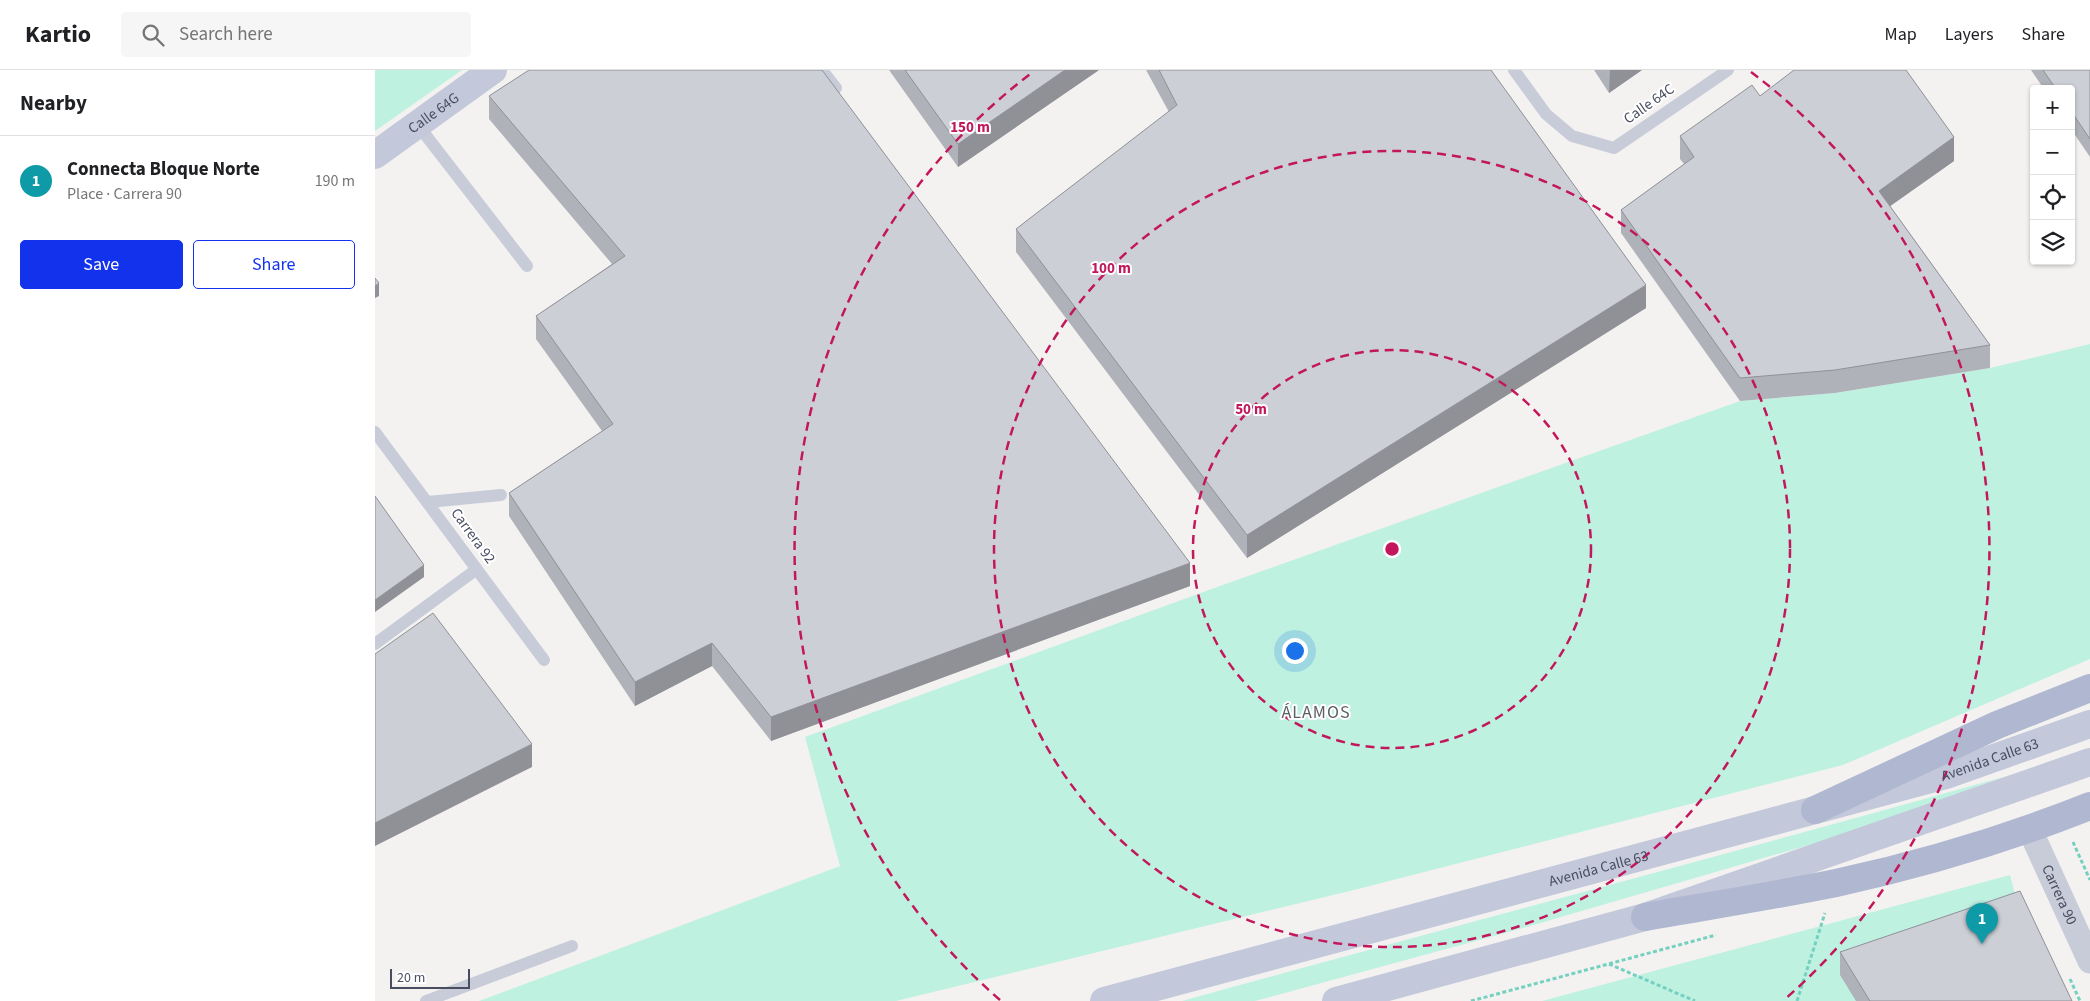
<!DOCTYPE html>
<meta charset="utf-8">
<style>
:root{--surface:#fff;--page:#f6f6f6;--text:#202124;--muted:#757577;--line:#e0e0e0;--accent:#1232ec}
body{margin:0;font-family:"Source Sans 3",sans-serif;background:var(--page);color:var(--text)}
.controls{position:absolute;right:15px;top:15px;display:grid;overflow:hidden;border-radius:5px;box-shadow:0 1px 4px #0004}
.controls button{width:45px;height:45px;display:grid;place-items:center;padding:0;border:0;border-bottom:1px solid var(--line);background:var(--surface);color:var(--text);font:25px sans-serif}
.scale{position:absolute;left:15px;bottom:12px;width:80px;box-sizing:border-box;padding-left:5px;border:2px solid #484d60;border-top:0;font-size:14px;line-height:18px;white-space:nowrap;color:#484d60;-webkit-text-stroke:4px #fff;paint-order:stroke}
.you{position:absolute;left:919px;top:580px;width:18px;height:18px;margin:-12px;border:4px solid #fff;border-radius:50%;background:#1a73e8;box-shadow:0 0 0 8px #1a73e833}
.badge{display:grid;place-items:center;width:32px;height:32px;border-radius:50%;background:var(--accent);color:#fff;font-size:16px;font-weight:700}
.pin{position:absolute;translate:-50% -41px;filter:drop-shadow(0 1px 2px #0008)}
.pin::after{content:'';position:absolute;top:26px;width:18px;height:15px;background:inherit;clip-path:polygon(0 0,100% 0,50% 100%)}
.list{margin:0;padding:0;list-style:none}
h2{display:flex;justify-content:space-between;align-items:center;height:65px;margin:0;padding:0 20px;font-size:21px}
h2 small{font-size:16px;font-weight:400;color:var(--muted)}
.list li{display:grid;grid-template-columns:32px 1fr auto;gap:15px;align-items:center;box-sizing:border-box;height:90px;padding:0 20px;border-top:1px solid var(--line)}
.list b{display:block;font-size:19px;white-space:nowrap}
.list p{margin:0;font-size:16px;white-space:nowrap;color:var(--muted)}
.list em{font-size:16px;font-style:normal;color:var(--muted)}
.actions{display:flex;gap:10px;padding:15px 20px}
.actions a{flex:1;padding:11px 0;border:1px solid var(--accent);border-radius:5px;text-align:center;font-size:18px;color:var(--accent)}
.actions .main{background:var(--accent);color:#fff}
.icon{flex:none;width:28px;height:28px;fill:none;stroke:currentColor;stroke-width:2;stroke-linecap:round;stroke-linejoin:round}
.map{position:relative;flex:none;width:1715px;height:931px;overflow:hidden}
header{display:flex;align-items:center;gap:30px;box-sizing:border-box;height:70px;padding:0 25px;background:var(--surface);border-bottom:1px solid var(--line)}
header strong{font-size:24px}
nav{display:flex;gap:28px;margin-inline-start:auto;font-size:18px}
.search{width:350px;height:45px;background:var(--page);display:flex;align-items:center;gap:12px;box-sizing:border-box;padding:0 18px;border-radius:5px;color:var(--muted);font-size:19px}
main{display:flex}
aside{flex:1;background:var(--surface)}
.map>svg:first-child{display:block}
.green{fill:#bff1e1}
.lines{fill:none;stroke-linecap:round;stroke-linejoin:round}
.path{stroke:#75d1bf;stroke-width:3;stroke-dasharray:4 2.5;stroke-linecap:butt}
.lane{stroke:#c8ccd9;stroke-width:12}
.street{stroke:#c8ccd9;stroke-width:25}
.secondary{stroke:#c3c8da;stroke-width:28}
.primary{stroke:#b0b7d0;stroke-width:28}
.wall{fill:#b0b2b9}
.shaded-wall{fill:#909196}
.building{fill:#cdcfd7;stroke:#909196}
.ring{fill:none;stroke:#c2185b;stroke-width:2.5;stroke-dasharray:9 6}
.labels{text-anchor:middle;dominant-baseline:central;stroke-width:4;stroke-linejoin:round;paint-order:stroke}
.street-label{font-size:15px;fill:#484d60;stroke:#fff}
.quarter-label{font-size:18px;letter-spacing:1px;fill:#5d5f66;stroke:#fff}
.centre{fill:#c2185b;stroke:#fff;stroke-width:2.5}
.ring-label{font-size:15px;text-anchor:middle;font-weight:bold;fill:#c2185b;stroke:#fff;stroke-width:4;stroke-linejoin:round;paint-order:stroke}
</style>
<header>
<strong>Kartio</strong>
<div class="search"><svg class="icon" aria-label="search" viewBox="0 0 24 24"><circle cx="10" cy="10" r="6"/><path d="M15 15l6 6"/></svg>Search here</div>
<nav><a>Map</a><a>Layers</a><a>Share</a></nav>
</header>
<main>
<aside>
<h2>Nearby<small></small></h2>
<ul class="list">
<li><span class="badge" style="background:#0f9aa8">1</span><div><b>Connecta Bloque Norte</b><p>Place · Carrera 90</p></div><em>190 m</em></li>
</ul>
<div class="actions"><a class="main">Save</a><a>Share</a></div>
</aside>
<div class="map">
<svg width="1715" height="931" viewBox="0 0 1715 931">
<rect width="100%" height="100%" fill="#f4f2f1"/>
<path class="green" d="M0,0h87l-87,61z
M1715,274v315l-247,106 -489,125 -458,111h-417l361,-135 -35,-129 412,-150 523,-186 95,-8 155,-25z
M1632,706l-164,59 -327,95 -261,71h-73c275,-76 551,-148 825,-225z
M1635,805l10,39 -164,87h-314z"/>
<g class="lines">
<path class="path" d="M1698,772l17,38
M1234,894l86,37
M1695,909l10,22
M1096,931l245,-66
M1422,931l28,-88"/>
<path class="lane" d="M447,0l14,18
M1139,0l32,44 26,22 42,12 114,-78
M42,54l110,142
M0,362l169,228
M53,432l73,-7
M0,574l102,-75
M51,931l146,-55"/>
<path class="street" id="s1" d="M1655,760l60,131"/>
<g class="secondary">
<path id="s2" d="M0,85l118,-85"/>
<path id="s3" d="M729,931l842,-226 144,-51"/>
<path d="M961,931l309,-84 445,-155"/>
</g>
<path class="primary" d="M1440,740l182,-85 93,-37
M1270,847c63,-11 127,-21 191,-34 87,-19 171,-44 254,-77"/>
</g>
<path class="wall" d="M514,0h210l-141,97z
M771,0h345l155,238 -399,250 -231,-306v-23l153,-117z
M1219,0h48l-33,23z
M1656,0h59v87l-19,-28v-40h-27z
M114,26l701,490 -419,155 -59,-75 -77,40 -126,-190v-23l93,-62 -66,-92v-23l76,-52 -123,-145z
M1385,26l194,65 -64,45 100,139v23l-155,25 -95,8 -119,-168v-23l63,-46 -4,-5v-23z
M1465,882l232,49h-216l-16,-26z"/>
<path class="shaded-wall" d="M690,0h34l-141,97v-23z
M1235,0h32l-33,23z
M1579,67v24l-75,53v-23z
M4,213v13l-4,2v-12z
M1271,215v23l-399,250v-23z
M815,493v23l-419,155v-24z
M49,495v12l-49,35v-12z
M337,573v23l-77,40v-24z
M157,674v23l-157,79v-23z"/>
<path class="building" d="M154,0h293l368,493 -419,154 -59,-74 -77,39 -126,-189 104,-69 -77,-108 89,-60 -136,-160z
M530,0h160l-107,74z
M784,0h332l155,215 -399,250 -231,-306 161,-124z
M1419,0h112l48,67 -75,54 111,154 -155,25 -95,8 -119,-168 73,-53 -14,-21 72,-51 8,11z
M1668,0h47v69l-19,-28v-22h-15z
M0,208l4,5 -4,3z
M0,426l49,69 -49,35z
M58,543l99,131 -157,79v-169z
M1645,821l52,110h-202l-30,-49z"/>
<g class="ring">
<circle cx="1017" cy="479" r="199"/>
<circle cx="1017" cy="479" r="398"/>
<path d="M625 930A597 597 0 0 1 658 2M1376 2A597 597 0 0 1 1409 930"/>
</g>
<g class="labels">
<g class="street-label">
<text transform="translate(1274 34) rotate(-35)">Calle 64C</text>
<text stroke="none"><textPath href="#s2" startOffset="72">Calle 64G</textPath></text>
<text transform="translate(98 466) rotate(54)">Carrera 92</text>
<text stroke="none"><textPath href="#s3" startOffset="918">Avenida Calle 63</textPath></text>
<text stroke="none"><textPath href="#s3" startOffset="512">Avenida Calle 63</textPath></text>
<text stroke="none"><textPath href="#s1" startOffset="71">Carrera 90</textPath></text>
</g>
<g class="quarter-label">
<text x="941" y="642">ÁLAMOS</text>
</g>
</g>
<circle cx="1017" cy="479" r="8" class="centre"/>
<g class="ring-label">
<text x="595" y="62">150 m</text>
<text x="736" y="203">100 m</text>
<text x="876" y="344">50 m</text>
</g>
</svg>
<div class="controls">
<button>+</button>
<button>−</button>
<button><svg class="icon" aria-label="locate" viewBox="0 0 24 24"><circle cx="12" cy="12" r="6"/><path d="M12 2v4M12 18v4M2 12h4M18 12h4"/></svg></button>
<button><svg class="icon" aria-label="layers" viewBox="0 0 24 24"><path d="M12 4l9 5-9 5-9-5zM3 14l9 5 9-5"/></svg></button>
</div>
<div class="scale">20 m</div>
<div class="you"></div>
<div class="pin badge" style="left:1607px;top:874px;background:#0f9aa8">1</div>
</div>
</main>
